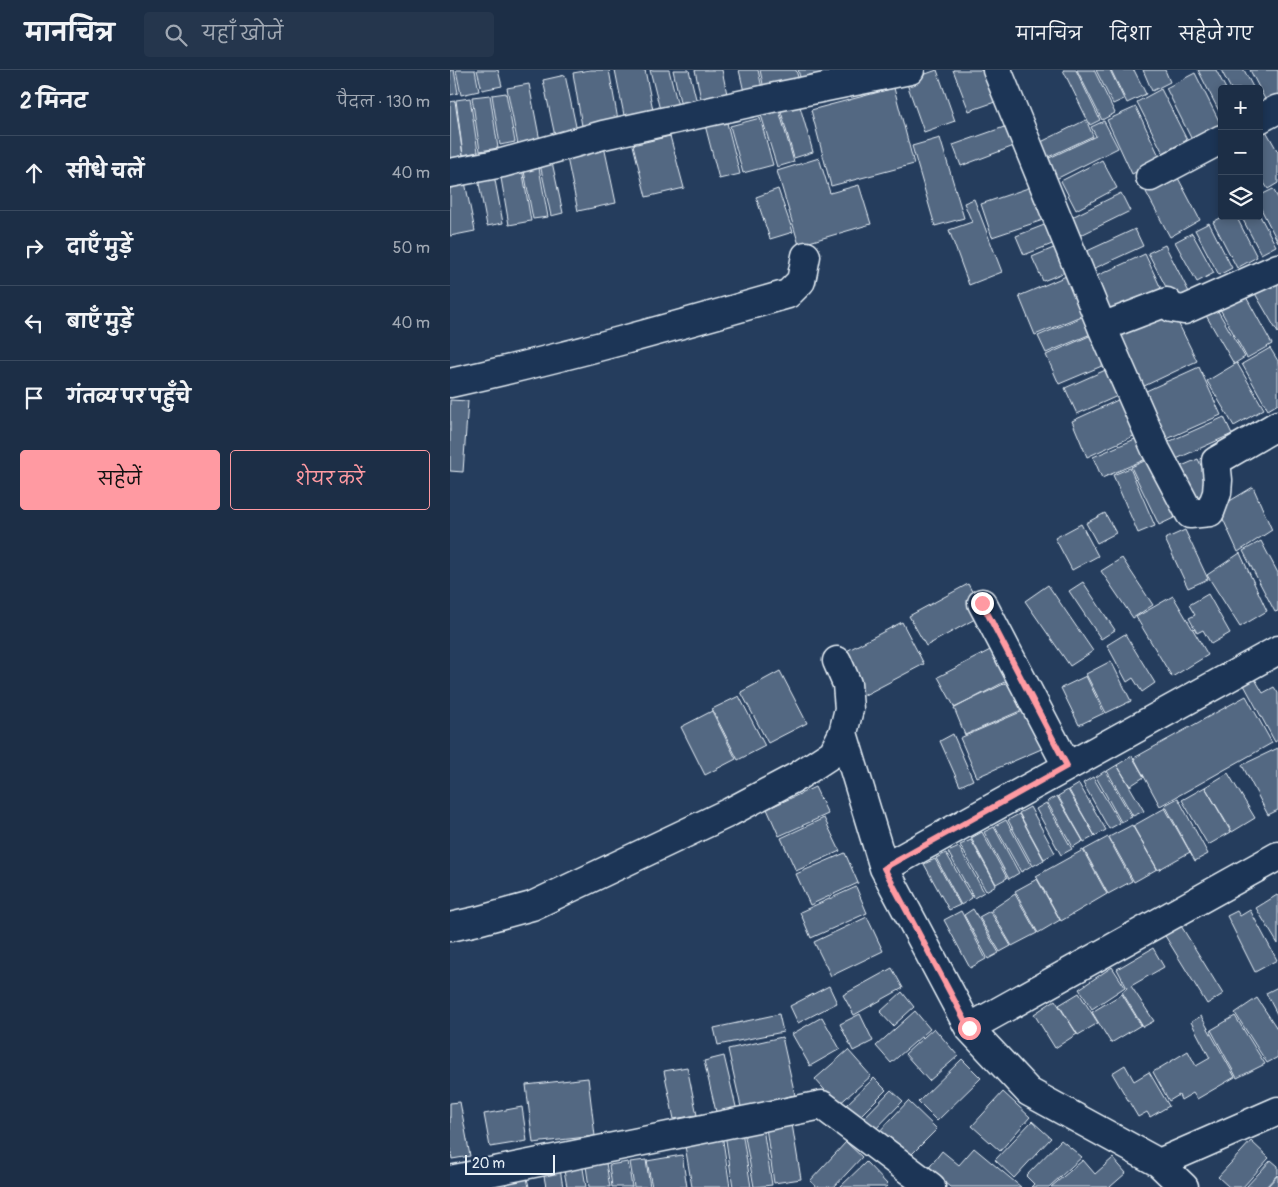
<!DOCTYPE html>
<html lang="hi">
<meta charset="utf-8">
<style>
:root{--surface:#1c2e46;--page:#25364d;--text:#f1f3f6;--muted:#a0a8b3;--line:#3a4a5f;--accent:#ff9aa2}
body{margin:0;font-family:Pangolin,"Playpen Sans Deva",sans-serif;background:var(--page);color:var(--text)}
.controls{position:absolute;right:15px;top:15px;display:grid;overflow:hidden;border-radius:5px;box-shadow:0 2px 8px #0003}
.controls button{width:45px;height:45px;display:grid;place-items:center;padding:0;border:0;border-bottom:1px solid var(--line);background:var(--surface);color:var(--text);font:25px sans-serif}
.scale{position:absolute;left:15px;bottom:12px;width:90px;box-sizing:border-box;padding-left:5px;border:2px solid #e8f1f8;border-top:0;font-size:14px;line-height:18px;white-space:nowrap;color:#e8f1f8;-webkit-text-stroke:4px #1d3557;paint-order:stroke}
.stop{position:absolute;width:15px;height:15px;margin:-11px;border:4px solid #ff9aa2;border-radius:50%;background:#fff}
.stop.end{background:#ff9aa2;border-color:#fff;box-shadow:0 1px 5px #0008}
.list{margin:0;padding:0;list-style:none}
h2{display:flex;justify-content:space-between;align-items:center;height:65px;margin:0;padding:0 20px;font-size:21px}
h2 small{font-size:16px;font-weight:400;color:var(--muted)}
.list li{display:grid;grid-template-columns:32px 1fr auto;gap:15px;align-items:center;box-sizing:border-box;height:75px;padding:0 20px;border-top:1px solid var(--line)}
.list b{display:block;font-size:19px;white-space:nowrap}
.list em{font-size:16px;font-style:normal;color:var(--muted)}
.actions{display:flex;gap:10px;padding:15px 20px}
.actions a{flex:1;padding:11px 0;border:1px solid var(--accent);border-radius:5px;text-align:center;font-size:18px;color:var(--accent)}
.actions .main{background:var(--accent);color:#111}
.icon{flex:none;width:28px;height:28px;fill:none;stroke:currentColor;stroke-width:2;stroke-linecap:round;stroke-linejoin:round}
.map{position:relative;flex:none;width:828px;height:1117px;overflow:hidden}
header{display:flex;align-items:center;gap:30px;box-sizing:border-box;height:70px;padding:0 25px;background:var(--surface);border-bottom:1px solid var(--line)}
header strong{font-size:24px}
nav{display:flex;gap:28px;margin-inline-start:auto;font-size:18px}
.search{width:350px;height:45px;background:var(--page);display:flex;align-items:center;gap:12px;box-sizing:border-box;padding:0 18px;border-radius:5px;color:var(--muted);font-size:19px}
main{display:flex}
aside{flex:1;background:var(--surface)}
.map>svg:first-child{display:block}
.building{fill:#536782;stroke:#e8f1f8}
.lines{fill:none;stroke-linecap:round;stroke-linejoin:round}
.minor-casing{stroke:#e8f1f8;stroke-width:31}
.minor{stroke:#1d3557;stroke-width:28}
.route{stroke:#ff9aa2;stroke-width:6}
</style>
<header>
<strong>मानचित्र</strong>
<div class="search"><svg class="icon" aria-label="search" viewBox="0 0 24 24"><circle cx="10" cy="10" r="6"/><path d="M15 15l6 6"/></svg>यहाँ खोजें</div>
<nav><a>मानचित्र</a><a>दिशा</a><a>सहेजे गए</a></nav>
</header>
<main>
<aside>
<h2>2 मिनट<small>पैदल · 130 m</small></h2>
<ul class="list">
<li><svg class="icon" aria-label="ahead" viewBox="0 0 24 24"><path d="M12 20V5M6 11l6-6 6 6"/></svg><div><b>सीधे चलें</b></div><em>40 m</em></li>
<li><svg class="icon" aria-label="right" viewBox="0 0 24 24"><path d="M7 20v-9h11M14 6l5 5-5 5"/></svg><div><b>दाएँ मुड़ें</b></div><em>50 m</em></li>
<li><svg class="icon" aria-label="left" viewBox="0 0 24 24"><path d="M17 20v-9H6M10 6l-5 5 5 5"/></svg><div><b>बाएँ मुड़ें</b></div><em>40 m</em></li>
<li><svg class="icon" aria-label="arrive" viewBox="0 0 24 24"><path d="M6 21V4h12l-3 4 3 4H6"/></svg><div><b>गंतव्य पर पहुँचे</b></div></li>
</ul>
<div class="actions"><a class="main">सहेजें</a><a>शेयर करें</a></div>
</aside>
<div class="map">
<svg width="828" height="1117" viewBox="0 0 828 1117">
<rect width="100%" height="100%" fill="#253d5d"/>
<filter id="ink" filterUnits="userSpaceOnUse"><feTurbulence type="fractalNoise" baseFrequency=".02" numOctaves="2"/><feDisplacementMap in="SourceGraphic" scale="10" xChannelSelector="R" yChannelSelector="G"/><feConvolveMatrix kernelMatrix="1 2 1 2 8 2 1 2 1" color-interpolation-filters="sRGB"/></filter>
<g filter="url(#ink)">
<path class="building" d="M0,0h4l4,23 -8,2z
M6,0h19l4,21 -18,4z
M27,0h21l4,16 -20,4z
M140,0h19l9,50 -36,6 -9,-53z
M165,0h30l9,45 -29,5z
M200,0h19l10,40 -18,4z
M223,0h16l9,37 -16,4z
M245,0h27l6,29 -26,5z
M289,0h19l4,18 -18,4z
M310,0h36l3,11 -35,8z
M348,0h41l1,3 -38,11z
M487,0l18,51 -31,11 -18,-51z
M503,0h29l13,32 -26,9z
M613,0h13l24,50 -10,5z
M627,0h17l21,43 -13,7z
M646,0h14l14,29 -11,5z
M661,0h23l12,24 -19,9z
M693,0h22l5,12 -18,9z
M748,0h18l10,19h-4v28z
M771,0h23l10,19h-23z
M800,0h28v27l-11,6z
M745,3l27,54 -29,15 -27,-54z
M115,5l12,56 -22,5 -12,-56z
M79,14l11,57 -22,4 -11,-57z
M444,18l20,76 -83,22 -20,-76z
M711,19l26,51 -24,13 -26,-51z
M56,23l9,49 -15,3 -8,-50z
M40,25l8,53 -18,3 -8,-54z
M20,28l8,54 -15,3 -7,-55z
M5,31l8,55 -13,2v-56z
M349,33l14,49 -19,6 -14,-50z
M686,37l25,53 -29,14 -25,-54z
M329,40l15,52 -17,5 -16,-52z
M310,48l13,47 -30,8 -13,-47z
M276,49l14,55 -21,5 -14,-54z
M636,50l7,16 -49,23 -7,-15z
M654,51l14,27 -64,32 -9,-20 51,-24 -5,-9z
M557,56l7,20 -53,20 -8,-21z
M815,59l13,23v31l-10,6 -9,-14v-43z
M220,66l14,52 -38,9 -13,-52z
M490,68l24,80 -29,8 -23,-80z
M154,76l12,57 -38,8 -12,-58z
M369,88l11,35 29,-8 12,39 -72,21 -22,-74z
M652,90l15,28 -41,22 -15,-29z
M102,92l11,51 -12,3 -11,-52z
M72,98l9,53 -22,4 -9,-53z
M89,98l9,49 -15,2 -9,-48z
M44,105l9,48 -16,3 -9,-48z
M727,106l23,44 -30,17 -24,-45z
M15,112l10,49 -25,5v-51z
M587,115l12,33 -57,19 -11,-33z
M328,119l15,43 -23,7 -14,-42z
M823,119l5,9v44l-19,-37v-9z
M671,123l9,18 -51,25 -9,-18z
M524,129l28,73 -33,13 -20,-55 23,-8 -8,-19z
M809,144l17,32 -15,8 -20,-38h18z
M774,146h12l21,41 -20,11 -24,-46z
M602,152l8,19 -36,14 -8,-19z
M759,153l23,45 -13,7 -24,-45z
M685,159l8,17 -50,23 -8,-17z
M742,163l22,40 -17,9 -22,-40z
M613,174l10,25 -30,12 -11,-24z
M715,175l26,51 -16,8 -27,-51z
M695,184l19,41 -53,25 -19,-42z
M621,204l17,39 -53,22 -16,-39z
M828,205v58l-25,-43z
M795,225l27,49 -25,14 -27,-49z
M765,236l30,51 -11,7 -30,-52z
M722,240l25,51 -57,27 -24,-51z
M641,243l7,18 -52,22 -8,-17z
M646,263l13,30 -50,21 -13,-29z
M820,278l8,13v43l-10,6 -26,-46z
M787,293l27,46 -30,17 -27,-45z
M749,297l22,48 -54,24 -21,-48z
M660,298l12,26 -45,20 -12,-26z
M670,329l16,36 -49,22 -15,-36z
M0,330l18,1 -5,71 -13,-1z
M774,347l8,17 -58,26 -8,-17z
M692,366l9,21 -49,21 -9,-21z
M701,388l27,58 -19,9 -28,-58z
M748,389l16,34 -21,10 -16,-35z
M680,398l25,58 -17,7 -25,-58z
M803,417l19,43 -34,22 -20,-44z
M655,443l11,20 -19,10 -11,-20z
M631,454l17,32 -26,14 -17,-32z
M735,460l23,49 -20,9 -23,-49z
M811,471l17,32v38l-3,1 -32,-61z
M790,483l27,58 -27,16 -33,-52z
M672,488l31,47 -20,13 -32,-47z
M633,512l32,48 -14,9 -32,-48z
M518,514l16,30 -58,32 -17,-30z
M598,515l45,66 -23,15 -45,-65z
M758,524l22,39 -19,11 -8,-14 -6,3 -8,-15 6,-3 -6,-10z
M723,526l35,59 -36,22 -36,-60z
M452,552l22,42 -63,33 -22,-42z
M675,564l30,49 -13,9 -9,-14 -6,4 -20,-37z
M546,577l16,31 -57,30 -17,-31z
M661,591l20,40 -25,12 -20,-39z
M330,601l27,52 -39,20 -27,-51z
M636,606l18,37 -25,12 -18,-37z
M564,609l15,28 -64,28 -11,-27z
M805,609l8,14 11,-6 4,6v47l-3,2 -31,-57z
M289,626l26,50 -27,14 -26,-51z
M796,626l26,47 -112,63 -26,-48z
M580,638l16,39 -69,30 -17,-39z
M262,641l24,48 -31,16 -24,-48z
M503,664l20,46 -13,6 -20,-45z
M828,678v62l-10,5 -26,-50z
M682,686l12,21 -14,9 -13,-21z
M667,695l27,46 -11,5 -26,-45z
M655,701l27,46 -11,5 -25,-45z
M778,703l27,45 -23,14 -27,-45z
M643,707l27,46 -11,6 -26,-46z
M629,714l27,46 -11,6 -26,-46z
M365,717l13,27 -49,22 -12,-27z
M755,717l26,45 -23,13 -26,-45z
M618,720l27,46 -11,6 -26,-46z
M607,726l26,45 -10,6 -26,-45z
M728,728l30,56 -13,7 -30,-56z
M596,733l26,46 -11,6 -25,-46z
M580,737l25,46 -11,6 -25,-46z
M715,738l25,44 -32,18 -25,-44z
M569,744l25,46 -11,6 -25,-46z
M374,748l16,33 -44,20 -15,-33z
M556,750l25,46 -10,6 -26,-46z
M682,755l25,44 -23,13 -25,-45z
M544,757l25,46 -10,6 -25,-47z
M532,762l25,46 -11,6 -25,-46z
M658,767l24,44 -24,13 -24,-44z
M521,770l25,45 -10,6 -26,-46z
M509,777l25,45 -10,6 -26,-46z
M633,780l24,44 -46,27 -25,-45z
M395,783l13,30 -48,22 -14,-31z
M496,783l26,45 -11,7 -25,-47z
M485,789l25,46 -11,5 -25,-46z
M587,809l23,41 -22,13 -23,-42z
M406,817l11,26 -56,25 -11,-26z
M565,824l22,39 -25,13 -21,-36z
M827,825l1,1v48l-22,-36z
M523,839l26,44 -11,6 -24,-44z
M800,840l27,50 -22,12 -28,-56 10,-5 3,5z
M511,841l25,48 -16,9 -26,-48z
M540,841l21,35 -11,6 -21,-35z
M725,846l48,78 -16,10 -48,-78z
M417,847l16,34 -52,25 -17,-34z
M703,878l11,19 -33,19 23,35 -11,6 -21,-35 5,-4 -10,-19z
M662,897l13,20 -33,22 -13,-20z
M442,898l11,20 -49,27 -11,-20z
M379,916l8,17 -39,20 -8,-17z
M828,917v29l-12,-23z
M452,922l12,15 -21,19 -13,-14z
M629,923l19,30 -20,12 -19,-30z
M672,924l19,31 -30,18 -19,-31z
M807,928l21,32v27l-11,6 -32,-50z
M605,930l22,34 -22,14 -21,-34z
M465,941l15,18 -39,34 -15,-17z
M329,944l4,18 -65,13 -4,-17z
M410,944l13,27 -20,10 -13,-27z
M751,946l34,61 -38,22 -4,-6 -12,7 -2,-5 -10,6 -16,-29 35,-21 8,15 14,-8 -19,-36z
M785,946l30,48 -28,14 -26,-48z
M372,947l18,32 -30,17 -18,-32z
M484,958l24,28 -29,25 -24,-27z
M332,967l13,58 -54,12 -13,-58z
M398,980l23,26 -33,29 -23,-26z
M274,986l13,55 -20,5 -13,-55z
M512,989l19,19 -44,43 -19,-19z
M675,995l9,16 15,-9 20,34 -19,11 -3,-5 -9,5 -26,-44z
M237,997l10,48 -23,4 -10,-48z
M138,1008l7,58 -62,7 -7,-58z
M424,1008l12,12 -30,30 -13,-12z
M441,1020l12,11 -33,34 -11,-12z
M553,1022l27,25 -30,34 -28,-25z
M458,1031l29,28 -32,32 -28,-27z
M10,1032l10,54 -18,3 -2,-12v-44z
M72,1037l5,34 -37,6 -6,-33z
M582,1051l19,17 -37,40 -19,-18z
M342,1054l9,55 -27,4 -8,-55z
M313,1058l9,57 -18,2 -10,-56z
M292,1061l9,56h-18l-8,-53z
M272,1064l8,53h-38l-8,-47z
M611,1070l21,17 -33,30h-18l3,-3 -8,-8z
M801,1071l18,17 -26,29h-14l-11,-10z
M396,1072l16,15 -28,30h-17l-7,-6z
M524,1078l47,39h-71l-22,-18 14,-18 17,14z
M232,1085l5,32h-35l-5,-26z
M663,1088l13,15 -16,14h-59l32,-27 12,14z
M196,1090l4,27h-16l-4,-25z
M821,1090l7,6v8l-12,13h-20z
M132,1092l4,25h-19l-4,-22z
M178,1092l4,25h-20l-3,-22z
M416,1092l22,23 -2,2h-46z
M156,1093l4,24h-21l-3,-21z
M110,1099l3,18h-17l-3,-16z
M828,1105v12h-11z
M77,1108l2,9h-23l-1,-6z"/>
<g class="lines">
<g class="minor-casing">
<path id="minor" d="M547,0l105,257 54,123 34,64 20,-2 7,-19 1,-13 -2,-19 62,-36
M809,49l19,-10
M0,103l52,-10 101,-28 173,-38 134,-27
M700,107l72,-38
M652,257l65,-25 5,6 12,2 94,-42
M0,313c114,-25 226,-57 338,-89l13,-13 5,-25
M532,533l85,163
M393,663l41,135 85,160 60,64 130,71 119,-52
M434,798l394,-218
M0,857l27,-6 55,-15 198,-94 68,-36 35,-23 10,-20 6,-24 -2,-25 -10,-23
M519,958l309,-172
M709,1093l25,24
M0,1110l372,-75 109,82"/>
</g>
<use href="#minor" class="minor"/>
</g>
</g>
<g class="lines" filter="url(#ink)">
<path class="route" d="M519,958l-85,-160 183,-102 -85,-163"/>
</g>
</svg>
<div class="controls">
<button>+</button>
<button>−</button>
<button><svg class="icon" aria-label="layers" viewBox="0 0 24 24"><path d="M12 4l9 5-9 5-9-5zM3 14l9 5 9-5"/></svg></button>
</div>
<div class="scale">20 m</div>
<div class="stop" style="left:519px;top:958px"></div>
<div class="stop end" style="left:532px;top:533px"></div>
</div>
</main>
